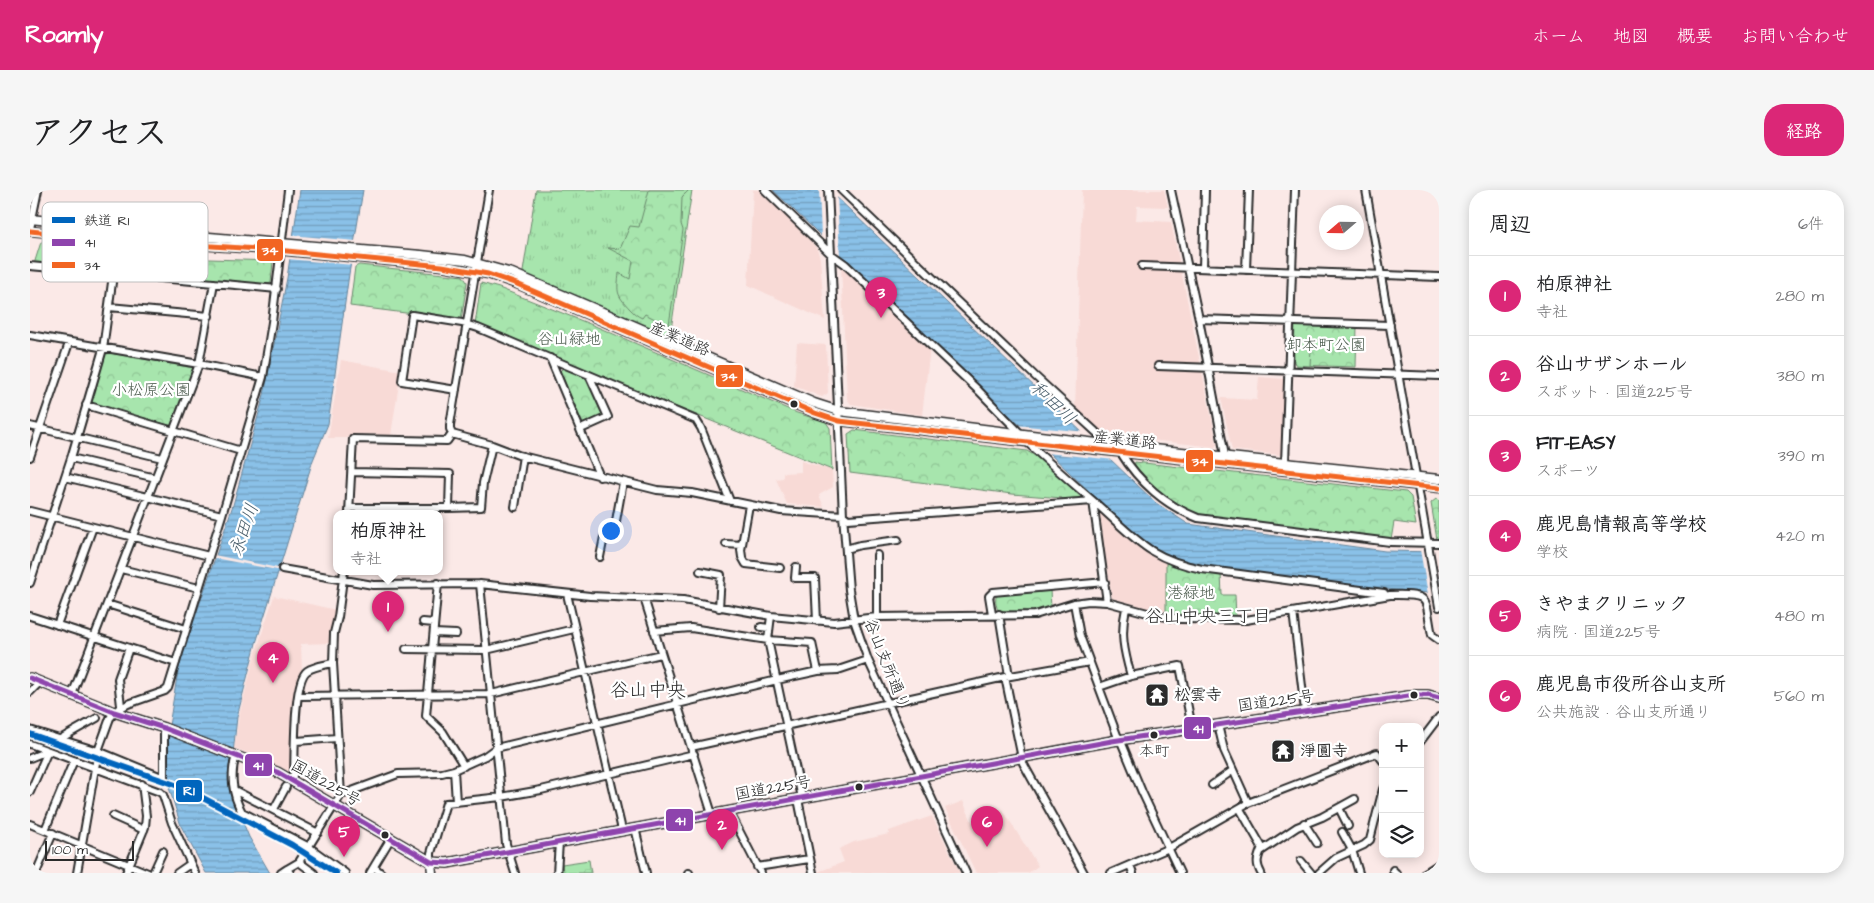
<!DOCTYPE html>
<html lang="ja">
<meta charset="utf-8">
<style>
:root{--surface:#fff;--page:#f6f6f6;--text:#202124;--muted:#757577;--line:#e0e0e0;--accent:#db2777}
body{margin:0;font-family:"Architects Daughter","Klee One",sans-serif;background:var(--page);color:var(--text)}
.controls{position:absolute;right:15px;bottom:15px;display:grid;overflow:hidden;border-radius:10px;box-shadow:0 2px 12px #0003}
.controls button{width:45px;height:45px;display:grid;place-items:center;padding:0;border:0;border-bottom:1px solid var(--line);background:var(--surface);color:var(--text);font:25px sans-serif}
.compass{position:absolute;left:1289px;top:15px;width:45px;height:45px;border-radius:50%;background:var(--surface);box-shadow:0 2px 12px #0003;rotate:250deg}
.scale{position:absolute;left:15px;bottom:12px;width:89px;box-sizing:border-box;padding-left:5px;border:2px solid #2b2b2b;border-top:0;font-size:14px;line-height:18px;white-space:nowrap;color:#2b2b2b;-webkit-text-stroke:4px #fff;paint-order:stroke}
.you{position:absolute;left:580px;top:340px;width:18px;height:18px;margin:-12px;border:4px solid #fff;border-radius:50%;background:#1a73e8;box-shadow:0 0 0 8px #1a73e833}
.badge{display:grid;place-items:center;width:32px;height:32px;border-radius:50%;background:var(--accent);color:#fff;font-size:16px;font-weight:700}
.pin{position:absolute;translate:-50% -41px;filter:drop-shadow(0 1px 2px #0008)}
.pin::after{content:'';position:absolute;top:26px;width:18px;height:15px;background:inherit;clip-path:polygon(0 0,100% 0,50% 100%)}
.popup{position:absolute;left:303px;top:320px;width:110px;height:65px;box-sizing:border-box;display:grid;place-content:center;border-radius:10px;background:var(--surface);filter:drop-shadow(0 1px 4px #0005);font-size:16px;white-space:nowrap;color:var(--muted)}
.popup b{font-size:19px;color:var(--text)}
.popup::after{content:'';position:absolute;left:50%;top:100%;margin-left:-10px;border:10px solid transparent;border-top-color:var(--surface)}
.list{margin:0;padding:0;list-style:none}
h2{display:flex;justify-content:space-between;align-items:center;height:65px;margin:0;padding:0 20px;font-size:21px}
h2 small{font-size:16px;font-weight:400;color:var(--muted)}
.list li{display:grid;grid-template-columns:32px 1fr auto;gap:15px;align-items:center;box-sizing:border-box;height:80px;padding:0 20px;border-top:1px solid var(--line)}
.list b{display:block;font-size:19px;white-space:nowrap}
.list p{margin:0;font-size:16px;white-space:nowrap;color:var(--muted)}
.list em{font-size:16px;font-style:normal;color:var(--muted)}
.icon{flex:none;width:28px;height:28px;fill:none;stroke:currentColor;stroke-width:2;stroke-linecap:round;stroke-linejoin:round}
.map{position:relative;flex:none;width:1409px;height:683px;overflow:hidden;border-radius:20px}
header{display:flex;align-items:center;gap:30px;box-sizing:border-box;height:70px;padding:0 25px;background:var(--accent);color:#fff}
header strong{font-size:24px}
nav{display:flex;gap:28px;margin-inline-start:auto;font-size:18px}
.intro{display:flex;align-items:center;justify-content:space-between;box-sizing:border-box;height:120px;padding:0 30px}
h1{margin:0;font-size:35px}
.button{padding:12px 22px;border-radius:20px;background:var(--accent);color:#fff;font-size:18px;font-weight:700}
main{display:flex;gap:30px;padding:0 30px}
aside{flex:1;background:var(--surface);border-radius:20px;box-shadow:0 2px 12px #0003}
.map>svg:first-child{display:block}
.built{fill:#f8dad6}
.grass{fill:url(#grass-tufts);stroke:#69886c}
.forest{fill:url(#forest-crowns);stroke:#69886c}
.pitch{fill:#a7e5ad;stroke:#69886c}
.water{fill:url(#water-rules);stroke:#64859c}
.pier{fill:#fbe9e7}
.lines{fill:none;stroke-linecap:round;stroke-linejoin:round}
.minor-casing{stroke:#2b2b2b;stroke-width:10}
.major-casing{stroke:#2b2b2b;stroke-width:11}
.highway-casing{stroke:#2b2b2b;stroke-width:12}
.minor{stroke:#fff;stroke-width:6}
.major{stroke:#fff;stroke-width:8}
.highway{stroke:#fff;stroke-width:9}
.bus-1-casing{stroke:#fff;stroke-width:9}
.bus-2-casing{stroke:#fff;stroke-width:9}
.bus-1{stroke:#8e44ad;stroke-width:5}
.bus-2{stroke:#f26522;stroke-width:5}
.rail-1-casing{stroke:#fff;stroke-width:10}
.rail-1{stroke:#0065bd;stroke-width:6}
.bus-dot{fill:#2b2b2b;stroke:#fff;stroke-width:2}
.labels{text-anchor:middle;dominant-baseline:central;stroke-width:4.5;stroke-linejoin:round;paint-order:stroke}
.bus-label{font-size:15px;fill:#2b2b2b;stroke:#fff}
.park-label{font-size:16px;fill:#4a5a4c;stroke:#fff}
.street-label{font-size:16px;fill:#2b2b2b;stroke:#fff}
.poi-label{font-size:16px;font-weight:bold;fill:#2b2b2b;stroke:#fff;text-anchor:start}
.water-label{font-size:18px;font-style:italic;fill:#4c606d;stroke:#fff}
.neighbourhood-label{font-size:18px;fill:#2b2b2b;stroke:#fff}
.quarter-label{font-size:19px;fill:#2b2b2b;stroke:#fff}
.key{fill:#fff;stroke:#bfbfbf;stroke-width:1}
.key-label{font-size:14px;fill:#2b2b2b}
.line-badge{stroke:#fff;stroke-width:2}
.badge-label{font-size:14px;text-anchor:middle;font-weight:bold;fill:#fff}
</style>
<header>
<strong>Roamly</strong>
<nav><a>ホーム</a><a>地図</a><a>概要</a><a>お問い合わせ</a></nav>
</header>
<div class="intro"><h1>アクセス</h1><a class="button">経路</a></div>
<main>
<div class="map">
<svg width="1409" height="683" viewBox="0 0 1409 683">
<defs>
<pattern id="grass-tufts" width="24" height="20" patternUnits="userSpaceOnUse" patternTransform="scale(1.25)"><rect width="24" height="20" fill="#a7e5ad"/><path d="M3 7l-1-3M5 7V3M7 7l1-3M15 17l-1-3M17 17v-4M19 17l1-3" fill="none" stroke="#90c595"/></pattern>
<pattern id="forest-crowns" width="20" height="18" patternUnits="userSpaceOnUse" patternTransform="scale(1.25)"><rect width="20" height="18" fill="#a7e5ad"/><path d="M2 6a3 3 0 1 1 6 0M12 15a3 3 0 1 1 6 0" fill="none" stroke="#90c595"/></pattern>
<pattern id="water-rules" width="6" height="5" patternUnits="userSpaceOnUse" patternTransform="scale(1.25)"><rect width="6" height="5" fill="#8ac1e8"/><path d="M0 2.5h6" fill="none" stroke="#719dbc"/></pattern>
</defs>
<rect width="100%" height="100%" fill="#fbe9e7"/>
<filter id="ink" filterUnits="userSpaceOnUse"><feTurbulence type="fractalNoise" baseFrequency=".02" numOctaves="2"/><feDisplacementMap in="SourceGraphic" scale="10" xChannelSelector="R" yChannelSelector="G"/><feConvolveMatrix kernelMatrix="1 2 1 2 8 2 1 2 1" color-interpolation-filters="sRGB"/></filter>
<g filter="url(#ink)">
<path class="built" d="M723,0h8l47,48 9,11 3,9 5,62 -77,-35z
M1052,0h82l4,17 -31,-1 -1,14 35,2 46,222 -2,3 -101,-11 -15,-4 -24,-22z
M811,76h2l87,82 -8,67 -71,-11 -4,-5z
M767,153l29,2 2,48 -6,4 -28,-11z
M311,170l60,11 -10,64 -35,-1 -10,4h-18z
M1229,187l25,2 -3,76 -49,-5 -11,-52 36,2z
M771,271l31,9 1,17 -14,8 5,12 -37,-3 -11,-25 7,-1v-5l18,-1z
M1070,321l37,34 29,18v50l-54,-15 -13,-86z
M244,406l62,14 -5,33 -30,1 1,29 -10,100 -29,-14 -29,-11 5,-32 15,-58z
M933,611l9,21 31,-12 35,56 -10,7h-52l-31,-65z
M902,626l28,57h-145l29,-11 -5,-13 15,-7 35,-8v-3z"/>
<path class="grass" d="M506,0h156l-22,146 -148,-58z"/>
<path class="forest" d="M619,0h40l-7,7 -1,27 2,6 -14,95 -7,-2 -3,5 -4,-1 -2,-4 2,-4 -10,-5 -3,4c-5,-2 -8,-5 -12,-9 -14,-15 -13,-16 -11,-36l11,6 3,-18 -25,-13 12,1 10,-23 9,1z
M11,52l168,17 64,2 -2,22 -7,2 -230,-21z
M329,75l104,11 4,6 -6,38 -111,-14 5,-39z
M451,93l18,5 96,38 202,87 29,9 4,6 2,42 -357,-145z
M1265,133l62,3 -1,41 -60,-2 -2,-3z
M74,162l90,16 -22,58 -81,-23z
M533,178l27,12 15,35 -21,11 -24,-55z
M824,240l173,21c20,11 38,32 55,47v2l-19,1 -1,-3 -50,-4 -162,-21 -2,-39z
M1105,272l271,30 5,5 5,28 -22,-3 -3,18 -192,-24c-32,-12 -42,-24 -65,-48z
M1406,309l3,1v40h-2l-6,-37z
M1136,373l55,11 1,21h13l1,22 -49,-1 -21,-3z
M1020,400l1,18 -21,5 -32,-3c-2,-4 -4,-13 0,-17z
M559,670l2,13h-28l-1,-9z"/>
<path class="pitch" d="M1264,157l17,1 -1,18 -14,-1 -2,-3z"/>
<path class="water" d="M270,0h63l-14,84 -21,150 -15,36 -57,183 -19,74 -8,72 20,48 21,36h-64l-25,-47 -15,-48 -1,-28 14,-85 54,-160 31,-110 23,-117z
M743,0h56l327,313 32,21 197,27 54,1v42l-63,-6 -168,-22 -29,-7 -19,-8 -25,-16z"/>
<path class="pier" d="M789,0h14l4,5 3,61 -19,-19z
M261,45l65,6 -3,24 -66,-6z
M986,235l71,7 28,28 -69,-7z
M1390,360l19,1v44l-11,-1z
M184,365l69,14 -1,2 -68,-13z"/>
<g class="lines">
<g class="minor-casing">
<path id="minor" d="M459,0l-39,235v4l2,5 40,11 26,10 139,35 35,3 89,18 62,4 5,4 245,-18
M735,0l66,64 14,10 134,127 41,42
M798,0l15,325 6,75 5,30 14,40 98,213
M811,0l195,187 73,67
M1141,0l28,129 27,142
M1336,0l73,417
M0,39l8,-39
M0,76l247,23
M1112,76l297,11
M1173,78l2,-78
M1216,80l3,-80
M79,117l100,9
M1169,129l191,6
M0,145l169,29 64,13
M520,168l50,119
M1128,176l281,10
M426,200l-54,-9 10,-66 50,8 16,5 218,92 5,8 29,73
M56,215l155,46
M0,236l132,32
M551,239l27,-12 -19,-42
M998,253c23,22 48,43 72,64 37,33 50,52 102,62l182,24
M1091,263c18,29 45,53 77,65l192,24 49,1
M0,267l39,-114
M41,268l85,20
M1255,273l10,-273
M322,282l98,2 -1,34
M35,287l157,38
M1063,311l14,101
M719,315l-8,45 1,7 4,7 34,4
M485,317l8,-51
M320,318h99l32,-1 2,-24 9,-38
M0,321l179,45
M319,323l4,-74 94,2 5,-7
M696,354l16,1
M816,359l14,-4 38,-5
M570,367l4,-20 10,-5 9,-50
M766,377l-1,11h20l2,43
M91,379l78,19
M252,379l91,16 107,-1 110,12 93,4 88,16 63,6 43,-5 158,-2 39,-12 15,-2 18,1 48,13 25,4 66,1 144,-25c43,-1 34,2 42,40l7,5
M670,381l21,4 -2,33
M0,393l41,-125 32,-109 10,-74
M408,393l-12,133 17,16 21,34
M450,394l26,260 9,29
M537,404l55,236
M614,408l68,216
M1044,413l6,33 37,99 3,4 22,53 38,81
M77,414l79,25
M1096,418c-6,26 -2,43 5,68
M1263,422l12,99
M962,424l-3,-18 4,-4 112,-10
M969,424l10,62
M0,426l146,47
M741,426l-3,24 34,158
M847,427v-62
M393,432l11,1
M27,435l36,-98
M731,437l8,1
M624,441l37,-3 77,12 44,3 6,28
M404,443l22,1
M376,459l80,1 88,-21
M975,487l18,86 61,110
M1069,497l32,-11 49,-10 12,62
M0,502l10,-10
M42,505l127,-331 15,-81
M268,506l193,-2 170,-40
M84,522l14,-8 37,-13 3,-3 54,-173 41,-138 9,-55 16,-132
M1188,535l6,25 24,53
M0,540l68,21 66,27v-50
M30,549l37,-21
M266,551l41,-3
M1390,552l19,-25
M0,554l130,48 3,3 9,28 23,50
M661,557l314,-70 85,-15
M206,566c-6,17 -4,39 6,56l67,35 36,26
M0,568l17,-7
M424,580l2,32
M261,590l3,-7c1,-19 -1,-92 13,-102 7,-5 18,-6 26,-8
M1182,595l20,-14
M204,600l84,43
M0,602l18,-41
M311,605l57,-21 44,-1 12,-3 31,-14 11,-8 281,-68 41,-9 20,-1 30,-10
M768,609l15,74
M1309,618l9,18
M244,619l12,-22
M1210,619l22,38c-4,11 -7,15 -1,26
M699,621l32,62
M83,626l31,14
M1274,633l13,20
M0,634l118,49
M605,638l11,45
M15,640l29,-70
M1312,642l10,18 7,23
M1231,661l36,-24 25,-10 33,-18
M1271,671l10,12
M269,672l15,11
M401,672v-9l15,-50 55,-6 40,-7 153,-36
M1100,675l3,8
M344,677l7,6
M727,677l52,-8
M1363,680l3,3
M6,683l17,-40
M47,683l21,-122 12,-33 11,-12 -3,-27 11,-31
M96,683l19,-46 1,-11 -4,-32
M123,683l10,-22
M147,683l13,-9
M251,683l6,-4
M260,683l-3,-4 12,-7 42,-67 -8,-132 1,-30 4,-16 6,-46
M340,683l21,-35
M527,683l2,-31
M658,683h1
M1081,683l58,-25 79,-45 129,-50 6,8
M1289,683l17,-15 28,-13 6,-5 13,-51
M1395,683l14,-9"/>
</g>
<g class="major-casing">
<path id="major" d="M0,29l179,18 212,18 44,5 47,13 302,130 25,8 266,33 334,35
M0,41l89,9 168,11 155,15 46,8 29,10 298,129 24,8 600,67
M401,672l1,11"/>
</g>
<g class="highway-casing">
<path id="highway" d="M0,488l84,34 50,16 113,44 154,90 16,1 665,-122 303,-46h13l11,3"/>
</g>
<use href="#minor" class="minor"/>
<use href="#major" class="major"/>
<use href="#highway" class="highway"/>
<g class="bus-1-casing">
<path id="bus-1" d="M0,488l84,34 50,16 113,44 154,90 16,1 665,-122 303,-46h13l11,3"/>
</g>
<g class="bus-2-casing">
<path id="bus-2" d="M0,41l89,9 168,11 155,15 46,8 29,10 298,129 24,8 600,67"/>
</g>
<use href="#bus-1" class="bus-1"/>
<use href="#bus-2" class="bus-2"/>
<g class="rail-1-casing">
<path id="rail-1" d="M0,544l154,54 108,57 44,28"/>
</g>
<use href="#rail-1" class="rail-1"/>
</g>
</g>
<defs>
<g id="temple-square" transform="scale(1.25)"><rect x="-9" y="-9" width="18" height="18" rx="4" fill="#2b2b2b" stroke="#fff"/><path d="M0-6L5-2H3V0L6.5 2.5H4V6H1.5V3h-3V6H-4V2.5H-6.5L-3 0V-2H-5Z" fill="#fff"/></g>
</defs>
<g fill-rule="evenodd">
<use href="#temple-square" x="1127" y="505"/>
<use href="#temple-square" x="1253" y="561"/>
</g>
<g class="bus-dot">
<circle cx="764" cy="214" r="4.5"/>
<circle cx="1384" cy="505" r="4.5"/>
<circle cx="1124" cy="545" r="4.5"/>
<circle cx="829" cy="597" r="4.5"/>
<circle cx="355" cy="645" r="4.5"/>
</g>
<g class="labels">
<g class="bus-label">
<text x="1124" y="561">本町</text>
</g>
<g class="park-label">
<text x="539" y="149">谷山緑地</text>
<text x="1296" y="155">卸本町公園</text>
<text x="121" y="200">小松原公園</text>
<text x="1161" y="403">港緑地</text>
</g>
<g class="street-label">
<text transform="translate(650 149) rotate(23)">産業道路</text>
<text transform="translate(1095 250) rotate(6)">産業道路</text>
<text transform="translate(857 474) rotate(68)">谷山支所通り</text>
<text transform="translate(1246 511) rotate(-8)">国道225号</text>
<text transform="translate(296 593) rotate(30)">国道225号</text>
<text transform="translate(743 598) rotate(-10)">国道225号</text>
</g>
<g class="poi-label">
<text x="1144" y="505">松雲寺</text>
<text x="1270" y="561">淨圓寺</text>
</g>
<g class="water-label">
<text transform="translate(1023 213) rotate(43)">和田川</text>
<text transform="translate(214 340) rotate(-71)">永田川</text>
</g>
<g class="neighbourhood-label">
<text x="1178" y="426">谷山中央三丁目</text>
</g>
<g class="quarter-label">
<text x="618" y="500">谷山中央</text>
</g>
</g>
<rect x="12" y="12" width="166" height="80" rx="8" class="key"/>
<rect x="22" y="27" width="23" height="6" fill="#0065bd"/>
<rect x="22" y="49" width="23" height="7" fill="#8e44ad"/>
<rect x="22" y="72" width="23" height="6" fill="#f26522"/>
<g class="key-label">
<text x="54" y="35">鉄道 R1</text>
<text x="54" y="57">41</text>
<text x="54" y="80">34</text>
</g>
<g class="line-badge">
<rect x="226" y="48" width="28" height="24" rx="5" fill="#f26522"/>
<rect x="685" y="174" width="29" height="24" rx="5" fill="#f26522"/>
<rect x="1155" y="259" width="29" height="24" rx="5" fill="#f26522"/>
<rect x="1153" y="526" width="29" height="24" rx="5" fill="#8e44ad"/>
<rect x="214" y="563" width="29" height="24" rx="5" fill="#8e44ad"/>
<rect x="145" y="589" width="28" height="24" rx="5" fill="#0065bd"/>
<rect x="635" y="618" width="29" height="24" rx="5" fill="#8e44ad"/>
</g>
<g class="badge-label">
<text x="240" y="65">34</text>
<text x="699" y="191">34</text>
<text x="1170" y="276">34</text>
<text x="1168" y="543">41</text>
<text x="228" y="580">41</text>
<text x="159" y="605">R1</text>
<text x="650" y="635">41</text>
</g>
</svg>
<div class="controls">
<button>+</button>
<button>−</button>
<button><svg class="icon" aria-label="layers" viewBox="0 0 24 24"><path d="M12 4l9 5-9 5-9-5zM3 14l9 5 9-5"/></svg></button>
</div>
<svg class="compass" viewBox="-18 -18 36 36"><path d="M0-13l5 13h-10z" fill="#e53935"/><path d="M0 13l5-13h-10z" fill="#757577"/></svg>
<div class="scale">100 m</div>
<div class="you"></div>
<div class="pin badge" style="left:358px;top:442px">1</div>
<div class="popup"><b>柏原神社</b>寺社</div>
<div class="pin badge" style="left:692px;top:660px">2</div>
<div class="pin badge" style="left:851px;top:128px">3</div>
<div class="pin badge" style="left:243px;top:493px">4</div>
<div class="pin badge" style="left:314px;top:667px">5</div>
<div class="pin badge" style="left:957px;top:657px">6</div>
</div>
<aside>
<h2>周辺<small>6件</small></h2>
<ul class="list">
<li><span class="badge">1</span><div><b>柏原神社</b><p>寺社</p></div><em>280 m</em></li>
<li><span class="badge">2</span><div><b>谷山サザンホール</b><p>スポット · 国道225号</p></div><em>380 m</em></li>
<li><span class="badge">3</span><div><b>FIT-EASY</b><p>スポーツ</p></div><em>390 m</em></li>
<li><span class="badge">4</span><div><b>鹿児島情報高等学校</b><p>学校</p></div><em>420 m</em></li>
<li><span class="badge">5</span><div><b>きやまクリニック</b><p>病院 · 国道225号</p></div><em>480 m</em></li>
<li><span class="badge">6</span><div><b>鹿児島市役所谷山支所</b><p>公共施設 · 谷山支所通り</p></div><em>560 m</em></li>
</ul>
</aside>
</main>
